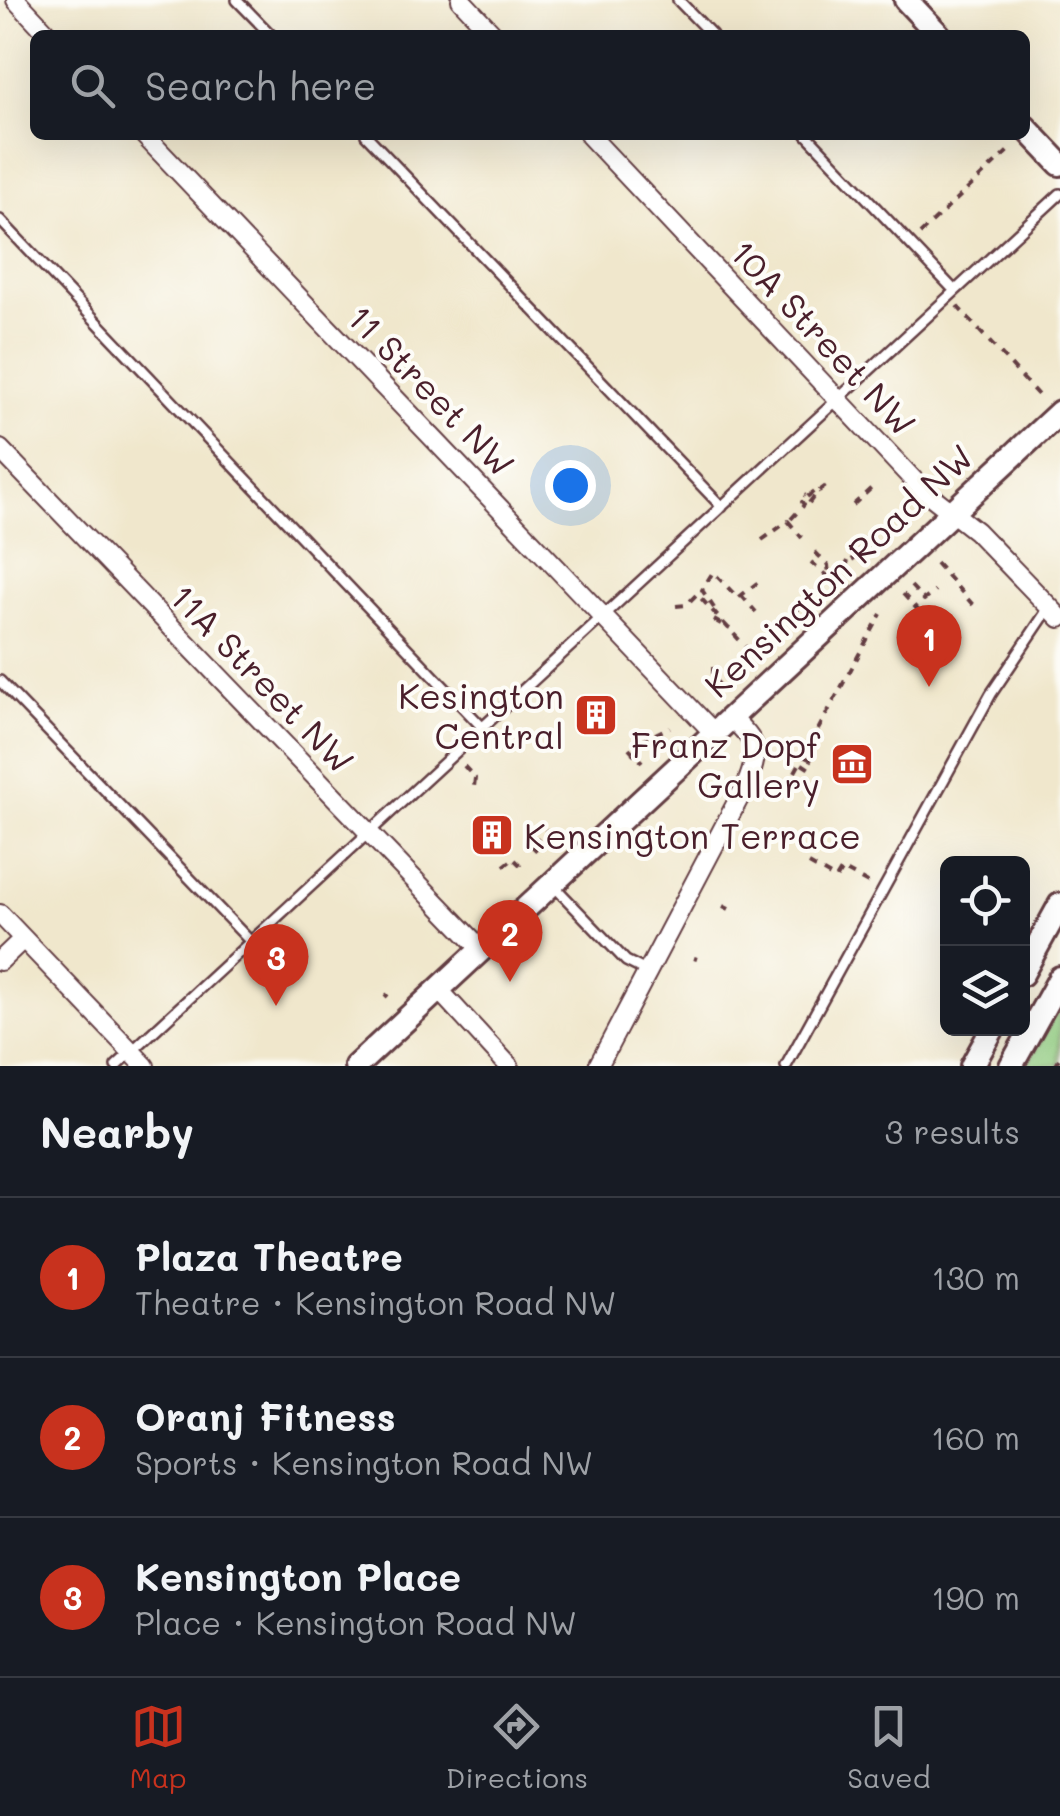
<!DOCTYPE html>
<meta charset="utf-8">
<style>
:root{--surface:#171b24;--page:#242831;--text:#f1f3f6;--muted:#9ea1a6;--line:#363941;--accent:#c8321e}
body{margin:0;font-family:Mali,sans-serif;background:var(--page);color:var(--text)}
.controls{position:absolute;right:30px;bottom:30px;display:grid;overflow:hidden;border-radius:15px;box-shadow:0 10px 40px #0002}
.controls button{width:90px;height:90px;display:grid;place-items:center;padding:0;border:0;border-bottom:2px solid var(--line);background:var(--surface);color:var(--text);font:50px sans-serif}
.you{position:absolute;left:570px;top:485px;width:35px;height:35px;margin:-25px;border:8px solid #fff;border-radius:50%;background:#1a73e8;box-shadow:0 0 0 15px #1a73e833}
.badge{display:grid;place-items:center;width:65px;height:65px;border-radius:50%;background:var(--accent);color:#fff;font-size:32px;font-weight:700}
.pin{position:absolute;translate:-50% -82px;filter:drop-shadow(0 2px 5px #0008)}
.pin::after{content:'';position:absolute;top:52px;width:35px;height:30px;background:inherit;clip-path:polygon(0 0,100% 0,50% 100%)}
.list{margin:0;padding:0;list-style:none}
h2{display:flex;justify-content:space-between;align-items:center;height:130px;margin:0;padding:0 40px;font-size:42px}
h2 small{font-size:32px;font-weight:400;color:var(--muted)}
.list li{display:grid;grid-template-columns:65px 1fr auto;gap:30px;align-items:center;box-sizing:border-box;height:160px;padding:0 40px;border-top:2px solid var(--line)}
.list b{display:block;font-size:38px;white-space:nowrap}
.list p{margin:0;font-size:32px;white-space:nowrap;color:var(--muted)}
.list em{font-size:32px;font-style:normal;color:var(--muted)}
.icon{flex:none;width:55px;height:55px;fill:none;stroke:currentColor;stroke-width:2;stroke-linecap:round;stroke-linejoin:round}
.map{position:relative;flex:none;width:1060px;height:1066px;overflow:hidden}
.search{position:absolute;background:var(--surface);box-shadow:0 10px 40px #0002;left:30px;right:30px;top:30px;height:110px;display:flex;align-items:center;gap:25px;box-sizing:border-box;padding:0 35px;border-radius:15px;color:var(--muted);font-size:38px}
.sheet{height:610px;background:var(--surface)}
nav{display:flex;justify-content:space-around;align-items:center;box-sizing:border-box;height:140px;border-top:2px solid var(--line);background:var(--surface);font-size:28px;color:var(--muted)}
nav a{display:grid;justify-items:center;gap:5px}
nav .on{color:var(--accent)}
.map>svg:first-child{display:block}
.green{fill:#8fca7f;stroke:#6c7455;stroke-width:2.5}
.lines{fill:none;stroke-linecap:round;stroke-linejoin:round}
.lane-casing{stroke:#633d43;stroke-width:14}
.street-casing{stroke:#633d43;stroke-width:22}
.secondary-casing{stroke:#633d43;stroke-width:28}
.path{stroke:#633d43;stroke-width:4;stroke-dasharray:8 8;stroke-linecap:butt}
.lane{stroke:#fff;stroke-width:9}
.street{stroke:#fff;stroke-width:18}
.secondary{stroke:#fff;stroke-width:22}
.labels{text-anchor:middle;dominant-baseline:central;stroke-width:8;stroke-linejoin:round;paint-order:stroke}
.street-label{font-size:35px;fill:#4a1f2b;stroke:#fdfcf7}
.poi-label{font-size:35px;fill:#4a1f2b;stroke:#fdfcf7;text-anchor:end}
</style>
<div class="map">
<svg width="1060" height="1066" viewBox="0 0 1060 1066">
<rect width="100%" height="100%" fill="#fdfcf7"/>
<filter id="ink" filterUnits="userSpaceOnUse"><feTurbulence type="fractalNoise" baseFrequency=".01" numOctaves="2"/><feDisplacementMap in="SourceGraphic" scale="20" xChannelSelector="R" yChannelSelector="G"/><feConvolveMatrix kernelMatrix="1 2 1 2 8 2 1 2 1" color-interpolation-filters="sRGB"/></filter>
<filter id="wash" filterUnits="userSpaceOnUse"><feTurbulence type="fractalNoise" baseFrequency=".0048" numOctaves="4" result="noise"/><feDisplacementMap in="SourceGraphic" scale="40" xChannelSelector="R" yChannelSelector="G"/><feGaussianBlur stdDeviation="2.25" result="paint"/><feColorMatrix in="noise" values="0 0 0 0 0 0 0 0 0 0 0 0 0 0 0 0 0 1.4 0 .05"/><feComposite in="paint" operator="in"/></filter>
<g filter="url(#wash)">
<rect width="100%" height="100%" fill="#f0e7cc"/>
<path class="green" d="M1060,1004v62h-34z"/>
</g>
<g filter="url(#ink)">
<g class="lines">
<g class="lane-casing">
<path id="lane" d="M237,0l34,35
M678,0l34,35
M366,135l356,372
M807,135l147,155
M0,220l483,508
M0,681l251,261
M555,887l71,74 22,11
M116,1066l944,-872
M786,1066l205,-372 58,-86"/>
</g>
<g class="street-casing">
<path id="street" d="M16,0l33,35
M461,0l33,35
M144,135l570,598
M589,135l333,354 54,42 84,87
M0,449l481,500
M0,914l145,152
M0,961l23,-22
M438,989l71,77
M598,1066l150,-285c13,-34 8,-38 -17,-64"/>
</g>
<g class="secondary-casing">
<path id="secondary" d="M906,0l33,35
M1025,127l35,37
M1022,974l38,-69
M356,1066l704,-654
M972,1066l21,-38
M1011,1066l49,-88"/>
</g>
<path class="path" d="M920,234l88,-83
M957,306l81,89
M819,491l11,-8
M807,497l10,-8 3,3
M809,503l6,-8 -2,-3
M853,505l23,-21
M791,519l13,-14 -2,-3 5,-5 -3,-2
M871,534l-6,5 8,9
M762,540l26,-19 14,17
M815,552l13,13 1,10
M852,557l3,3
M811,562l24,20
M936,563l38,43
M846,566l2,-5
M911,586l13,14 11,-9
M903,594l30,32
M741,595l15,17
M676,606l10,-1 11,-11 58,63
M714,608l-12,-18 11,-18 25,26 19,-15
M793,614l30,-28
M714,620l16,9
M761,652v-3
M713,667v12l6,5
M629,748l13,14
M809,750l14,7
M632,755l13,-16 25,-12
M805,757l11,5
M802,764l12,8
M464,766l11,12 -1,9
M795,772l86,-158
M533,843l15,-13 9,10
M531,845l10,10
M515,860l10,10
M809,864l27,15 6,-10 28,15
M504,866l9,-7
M723,906l6,3
M694,958l3,1
M385,994l3,3
M1055,1066l5,-9"/>
<use href="#lane" class="lane"/>
<use href="#street" class="street"/>
<use href="#secondary" class="secondary"/>
</g>
</g>
<defs>
<g id="building-square" transform="scale(2.25)"><rect x="-9" y="-9" width="18" height="18" rx="4" fill="#c8321e" stroke="#fdfcf7"/><path d="M-4-6H4V6H1V3H-1V6H-4ZM-2.5-4.3h1.7v1.8h-1.7ZM.8-4.3h1.7v1.8H.8ZM-2.5-1h1.7V.8h-1.7ZM.8-1h1.7V.8H.8Z" fill="#fff"/></g>
<g id="museum-square" transform="scale(2.25)"><rect x="-9" y="-9" width="18" height="18" rx="4" fill="#c8321e" stroke="#fdfcf7"/><path d="M0-6L6-3V-2H-6V-3ZM-5-1h2V3h-2ZM-1-1h2V3h-2ZM3-1h2V3H3ZM-6 4H6V6H-6Z" fill="#fff"/></g>
</defs>
<g fill-rule="evenodd">
<use href="#building-square" x="596" y="715"/>
<use href="#museum-square" x="852" y="764"/>
<use href="#building-square" x="492" y="835"/>
</g>
<g class="labels">
<g class="street-label">
<text transform="translate(824 337) rotate(47)">10A Street NW</text>
<text transform="translate(432 390) rotate(46)">11 Street NW</text>
<text transform="translate(838 570) rotate(-43)">Kensington Road NW</text>
<text transform="translate(263 678) rotate(46)">11A Street NW</text>
</g>
<g class="poi-label">
<text x="564" y="695">Kesington<tspan x="564" dy="40">Central</tspan></text>
<text x="820" y="744">Franz Dopf<tspan x="820" dy="40">Gallery</tspan></text>
<text x="524" y="835" text-anchor="start">Kensington Terrace</text>
</g>
</g>
</svg>
<div class="controls">
<button><svg class="icon" aria-label="locate" viewBox="0 0 24 24"><circle cx="12" cy="12" r="6"/><path d="M12 2v4M12 18v4M2 12h4M18 12h4"/></svg></button>
<button><svg class="icon" aria-label="layers" viewBox="0 0 24 24"><path d="M12 4l9 5-9 5-9-5zM3 14l9 5 9-5"/></svg></button>
</div>
<div class="you"></div>
<div class="pin badge" style="left:929px;top:687px">1</div>
<div class="pin badge" style="left:510px;top:982px">2</div>
<div class="pin badge" style="left:276px;top:1006px">3</div>
<div class="search"><svg class="icon" aria-label="search" viewBox="0 0 24 24"><circle cx="10" cy="10" r="6"/><path d="M15 15l6 6"/></svg>Search here</div>
</div>
<section class="sheet">
<h2>Nearby<small>3 results</small></h2>
<ul class="list">
<li><span class="badge">1</span><div><b>Plaza Theatre</b><p>Theatre · Kensington Road NW</p></div><em>130 m</em></li>
<li><span class="badge">2</span><div><b>Oranj Fitness</b><p>Sports · Kensington Road NW</p></div><em>160 m</em></li>
<li><span class="badge">3</span><div><b>Kensington Place</b><p>Place · Kensington Road NW</p></div><em>190 m</em></li>
</ul>
</section>
<nav>
<a class="on"><svg class="icon" aria-label="map" viewBox="0 0 24 24"><path d="M3 6l6-2 6 2 6-2v14l-6 2-6-2-6 2zM9 4v14M15 6v14"/></svg>Map</a>
<a><svg class="icon" aria-label="directions" viewBox="0 0 24 24"><path d="M12 3l9 9-9 9-9-9zM9 14v-3h6M13 9l2 2-2 2"/></svg>Directions</a>
<a><svg class="icon" aria-label="saved" viewBox="0 0 24 24"><path d="M7 4h10v16l-5-4-5 4z"/></svg>Saved</a>
</nav>
